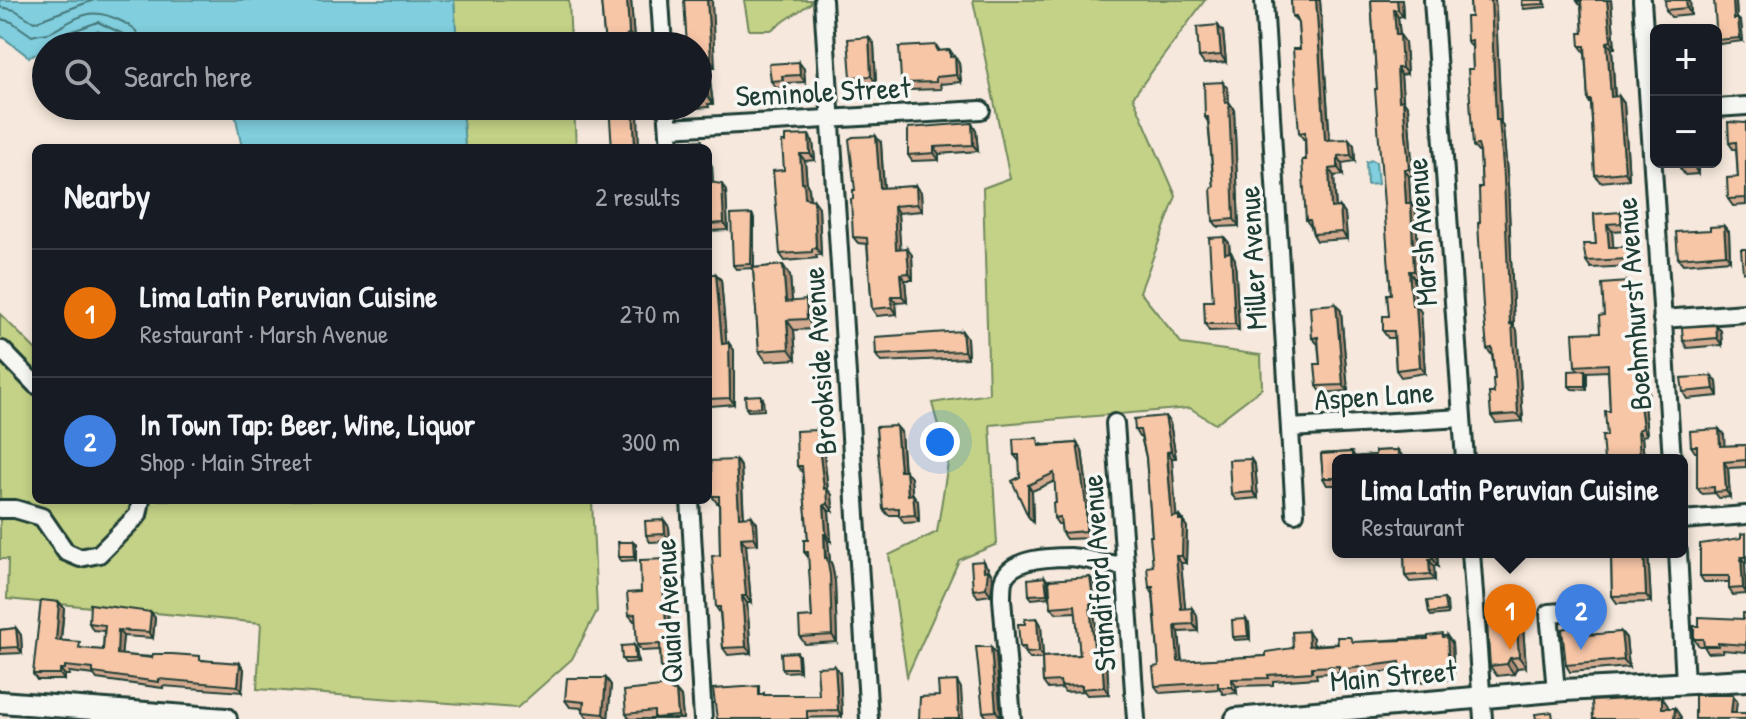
<!DOCTYPE html>
<meta charset="utf-8">
<style>
:root{--surface:#171b24;--page:#20242c;--text:#f1f3f6;--muted:#9ea1a6;--line:#363941;--accent:#92a19f}
body{margin:0;font-family:"Patrick Hand",sans-serif;background:var(--page);color:var(--text)}
.controls{position:absolute;right:24px;top:24px;display:grid;overflow:hidden;border-radius:12px;box-shadow:0 4px 12px #0003}
.controls button{width:72px;height:72px;display:grid;place-items:center;padding:0;border:0;border-bottom:2px solid var(--line);background:var(--surface);color:var(--text);font:40px sans-serif}
.you{position:absolute;left:940px;top:442px;width:28px;height:28px;margin:-20px;border:6px solid #fff;border-radius:50%;background:#1a73e8;box-shadow:0 0 0 12px #1a73e833}
.badge{display:grid;place-items:center;width:52px;height:52px;border-radius:50%;background:var(--accent);color:#fff;font-size:26px;font-weight:700}
.pin{position:absolute;translate:-50% -66px;filter:drop-shadow(0 2px 4px #0008)}
.pin::after{content:'';position:absolute;top:42px;width:28px;height:24px;background:inherit;clip-path:polygon(0 0,100% 0,50% 100%)}
.popup{position:absolute;left:1332px;top:454px;width:356px;height:104px;box-sizing:border-box;display:grid;place-content:center;border-radius:12px;background:var(--surface);filter:drop-shadow(0 2px 6px #0005);font-size:26px;white-space:nowrap;color:var(--muted)}
.popup b{font-size:30px;color:var(--text)}
.popup::after{content:'';position:absolute;left:50%;top:100%;margin-left:-16px;border:16px solid transparent;border-top-color:var(--surface)}
.list{margin:0;padding:0;list-style:none}
h2{display:flex;justify-content:space-between;align-items:center;height:104px;margin:0;padding:0 32px;font-size:34px}
h2 small{font-size:26px;font-weight:400;color:var(--muted)}
.list li{display:grid;grid-template-columns:52px 1fr auto;gap:24px;align-items:center;box-sizing:border-box;height:128px;padding:0 32px;border-top:2px solid var(--line)}
.list b{display:block;font-size:30px;white-space:nowrap}
.list p{margin:0;font-size:26px;white-space:nowrap;color:var(--muted)}
.list em{font-size:26px;font-style:normal;color:var(--muted)}
.icon{flex:none;width:44px;height:44px;fill:none;stroke:currentColor;stroke-width:2;stroke-linecap:round;stroke-linejoin:round}
.map{position:relative;flex:none;width:1746px;height:719px;overflow:hidden}
.search{position:absolute;background:var(--surface);box-shadow:0 4px 12px #0003;left:32px;top:32px;width:680px;height:88px;display:flex;align-items:center;gap:20px;box-sizing:border-box;padding:0 28px;border-radius:44px;color:var(--muted);font-size:30px}
.panel{position:absolute;background:var(--surface);box-shadow:0 4px 12px #0003;left:32px;top:144px;width:680px;height:360px;border-radius:12px}
.map>svg:first-child{display:block}
.green{fill:#c3d286;stroke:#71885d;stroke-width:2}
.water{fill:#80cede;stroke:#59949a;stroke-width:2}
.lines{fill:none;stroke-linecap:round;stroke-linejoin:round}
.shore{stroke:#467778;stroke-width:2}
.minor-casing{stroke:#1f3d34;stroke-width:22}
.major-casing{stroke:#1f3d34;stroke-width:26}
.minor{stroke:#f6f6f2;stroke-width:16}
.major{stroke:#f6f6f2;stroke-width:20}
.wall{fill:#d4aa90;stroke:#1f3d34;stroke-width:2}
.shaded-wall{fill:#ad8b75;stroke:#1f3d34;stroke-width:2}
.building{fill:#f7c6a7;stroke:#1f3d34;stroke-width:2}
.labels{text-anchor:middle;dominant-baseline:central;stroke-width:7;stroke-linejoin:round;paint-order:stroke}
.street-label{font-size:30px;fill:#1f3d34;stroke:#f6f6f2}
</style>
<div class="map">
<svg width="1746" height="719" viewBox="0 0 1746 719">
<rect width="100%" height="100%" fill="#f6e8dc"/>
<filter id="ink" filterUnits="userSpaceOnUse"><feTurbulence type="fractalNoise" baseFrequency=".0125" numOctaves="2"/><feDisplacementMap in="SourceGraphic" scale="16" xChannelSelector="R" yChannelSelector="G"/><feConvolveMatrix kernelMatrix="1 2 1 2 8 2 1 2 1" color-interpolation-filters="sRGB"/></filter>
<g filter="url(#ink)">
<path class="green" d="M454,0h115l2,46h-114z
M744,0h67v3l-40,27h-22z
M973,0h232l-72,97 43,99 -36,96 42,52 79,11 1,33 -47,36 -25,-16 -200,17 7,119 -38,16 -52,116 -18,-121 48,-23 11,-69 -16,-60 57,-9 -6,-206 27,-10z
M462,106h112l2,42h-111z
M0,314l36,36v150h556l5,111 -25,48 -55,49 -260,-19 4,-66 -254,-24 1,-40h-8z"/>
<path class="water" d="M0,0h454l3,46h-327l-32,-16 -42,16h-10v4l-17,7 -29,-22z
M221,106h241l3,42h-223l-6,-30z
M1372,160l4,2 2,22 -11,1 -1,-23z"/>
<g class="lines">
<path class="shore" d="M0,7l15,3 19,12 60,-22
M0,19l12,3 20,14c6,-2 14,-2 19,-4 30,-16 39,-27 72,-10 11,6 18,11 18,24
M54,46l8,-11 36,-13 29,14 4,10"/>
<g class="minor-casing">
<path id="minor" d="M660,0l3,46
M823,0l46,719
M1264,0l31,513
M1433,0l32,460
M1642,0l30,460
M667,106l3,42
M1716,108l30,-2
M669,128l312,-18
M1662,319l84,-6
M0,351l2,-1 34,35
M1115,423l21,296
M1290,428l172,-10
M690,500l13,219
M0,509h15l27,8 24,35 14,6 19,-4 39,-39 3,-15
M1682,520l64,-5
M1471,552l12,167
M1678,552l7,131
M1556,691l-7,-78 27,-2
M1012,719l-10,-120c0,-5 0,-13 1,-18 7,-23 47,-24 67,-24 19,1 37,9 55,8"/>
</g>
<g class="major-casing">
<path id="major" d="M0,702l226,17
M1236,719l329,-29 181,-10"/>
</g>
<use href="#minor" class="minor"/>
<use href="#major" class="major"/>
</g>
<path class="wall" d="M601,0h30l3,40 -5,4 1,2h-25z
M684,0l31,67h-7l5,37h-5l1,3 -28,2 -2,-3h19v-60z
M1291,0h29l10,140 24,5 1,16 -13,2 1,12 -9,1 2,32 4,-1 5,7 2,25 -30,2 -4,-7 -2,-7 -5,-7 -1,-81 -1,1 -5,-7 1,-84 -2,-26 -6,-7z
M1371,0h31l1,16 -5,1 2,18 5,7 2,32 -6,1 2,25 5,7 5,68 -4,1 1,27 6,6 3,69h-5l2,27 5,7 4,61 -24,4 -5,-7 -2,-32h-6l-5,-7 6,-15 2,-22z
M1470,0h25l6,123 2,4 5,58 6,142 3,3 6,91 -27,2 -5,-7 4,-37 -3,-24 -5,-6 -7,-127 2,-35 -2,-35h-2l-5,-6v-77l-1,-22 -5,-6 4,-24z
M1545,0l1,7 -22,2 -2,-4z
M1611,0l4,48h-3l3,49 9,6 5,76 -29,3 -5,-7 -4,-70 -3,-5 -3,-47 -5,-7 3,-13 -2,-26 -4,-6z
M1690,0l1,15 -20,2 -5,-7z
M1736,1l1,18h1l3,3 2,19 -23,3 -3,-4z
M1223,32l3,30 -22,2 -5,-7z
M874,44l2,39 -21,1 -4,-7z
M936,45l4,6 10,-1 9,13 2,19 -21,2 1,5 -33,1 -7,-11z
M804,69l1,13 -18,1 1,4 -12,1 -5,-7z
M1228,89l1,13 5,7 5,117 -21,1 -5,-6 1,-34 -6,-65 -3,-5z
M972,123l4,7 2,21 -39,3v6l-27,1 -4,-6z
M1746,123v82l-13,1 -5,-7 10,-22 -2,-28h-3l-4,-6z
M813,142l2,18 -10,1 2,24 2,3 1,11 9,8 2,48h-5l1,3 -32,3 -5,-7 4,-84z
M881,143l3,45 32,-2 5,6 1,19 -24,2 2,35 12,7 1,25h-8l2,22 -11,1 1,11 -20,2 -5,-7 -5,-65 -9,-1 -5,-6v-38l2,-9z
M708,159l4,7 1,17 13,8 2,39 -20,1z
M1680,162h18v12l-13,1 -5,-7z
M1594,214l32,5v11l-14,1 1,16h15l5,7v12l-42,2 -5,-7 10,-17z
M754,218v50l29,-3 7,11 2,25 21,9 1,19 -20,1 2,29 -30,2 -7,-10 -6,-83 -17,1 -3,-4z
M1729,232l1,28 -47,4 -5,-6z
M1224,237l5,6 1,9 5,7 4,71 -30,1 -4,-7 8,-23z
M708,274l13,6 5,63 8,7v54l-23,2 -3,-5z
M1632,288l1,27 5,6 1,12 -5,1 1,16 7,6 1,25 5,6 1,17h-5l3,31 -5,1 2,24h-40l6,-49 -2,-40 -22,1 1,2v16l-15,-1 -3,-3 9,-15 -3,-5 25,-34 4,-17z
M1341,311l7,80 -26,2 -5,-7 3,-22 -2,-20 -6,-6z
M1716,325l5,6 1,14 -35,3 -4,-7z
M967,338l1,20 -87,4 -5,-7z
M1712,376l5,6 1,14 -31,3 -4,-7z
M763,398l1,12 -16,1 -2,-3z
M1170,423l6,35h-4l-1,4 5,55 3,-1 8,11 -1,36h-5l4,46 12,6 1,16 -19,1 3,29 84,-5 27,-8 20,-10v7l134,-9 5,7 2,36 -48,4 -5,-7v-6l-57,6 -3,-4 -25,2 1,4 -44,3v4l-37,1 1,7 -14,1 -3,-5 -60,4 -5,-7 4,-20 -6,-72 -4,-7 4,-21 -1,-30 -6,-79 -5,-20h-2l-4,-7z
M896,426l5,6 3,39 7,7 1,16 6,7 1,21 -15,1 -5,-8h-11l-5,-6z
M1719,429l5,6v11l22,-1v22l-18,1 2,29 -11,1 -4,-5 -13,1 -5,-6v-36h-2l-4,-6z
M817,430l5,6 6,54 4,5 1,16h-4l2,30h-3l2,20 2,4 3,16 2,61 -32,2 -5,-7 12,-20 -3,-59 -5,-6 4,-12 -5,-67 -6,-7z
M1077,443l5,7 8,61 1,27 -25,1 -4,-6 -1,-9h-3l-4,-6 2,-15 -1,-22 -23,10 1,31 -5,-6 -8,-39v-15l-6,-7 28,-11 1,1z
M1398,450l4,6 1,4h-65v25h-11l-4,-7 -2,-24 31,-2 3,5 20,-2v-4z
M1255,465l3,33 -22,2 -5,-6z
M741,467l3,50 13,6 1,21 -12,1 5,58h-4l4,50 -23,2 -5,-7 -3,-35 -4,-6 4,-52 -1,-52h-2l-5,-7z
M664,520l5,7 1,14 -20,1 -4,-7z
M1746,533v30h-1l1,31 -13,1 -4,-6v-7h-25l-4,-6z
M636,545v15l-15,1 -2,-4z
M1404,552h33l1,14h-4l1,14 -25,2 -5,-6z
M1493,552h32l-2,1 -28,1z
M1611,552h37l3,50 -34,1 -5,-7z
M669,559l4,7 1,12 -7,2 3,45 7,9 1,40h-13l-4,-6 -1,-18 -18,1 -5,-6 -1,-24h-2l-5,-6 12,-23z
M988,568l5,9 -2,18 -13,2 -5,-7z
M1090,577l4,6 5,27h-5l5,49 8,6 2,29 -22,1 -3,-4 -19,1 -3,-4 -14,1 -5,-7 -1,-23h-12l-10,-12 5,-23 12,-6 4,7 2,32 37,-2 -4,-43 -20,1 -5,-6z
M1048,581l1,16 -17,2 -3,-4z
M1444,599l3,3 1,12 -17,2 -2,-3z
M59,602l5,6 -3,33 23,8 19,1 1,-19 -11,-1 -4,-7 62,-11 4,6 -2,20 -30,-2 -2,19 82,5 41,9 -2,23 -79,-6v2l-66,-9 -3,-4 -25,-3v3h-4l-1,5h-27l-4,-6z
M1746,613v39l-23,-2v2l-15,1 -4,-7h-5l-5,-7 49,-20z
M1516,617l7,10 3,40 -9,1 -3,6 -17,2 -7,-10 14,-44z
M1249,623l1,16 -15,1 -2,-3z
M16,628l5,7 1,18 -22,1v-24z
M1592,630v5l29,-3 5,6 3,29 -59,5 -4,-7z
M636,648l2,14 -13,1 -3,-4z
M996,654l5,64 -13,1 -5,-7z
M799,656l1,15 -15,1 -3,-4z
M840,673l2,44 -125,2 47,-26v2h55z
M606,678l5,7 -3,34h-20l-5,-7v-4l-13,-1 -5,-7z
M674,691h2l5,6 2,22h-53l-4,-5z"/>
<path class="shaded-wall" d="M627,0h4l3,40 -5,-7z
M707,0h5l3,67 -4,-7z
M1316,0h4l10,147 -5,-7z
M1397,0h5l1,16 -5,-6z
M1491,0h4l1,9 5,114 2,4 5,58 6,142 3,3 6,91 -5,-7 -8,-90 -14,-204z
M1607,0h4l4,48 -4,-7z
M1686,0h4l1,15 -4,-7z
M1733,0l3,1 1,21 -3,-3z
M1394,10l4,7 2,18 5,7 2,32 -5,-6 -6,-33z
M1738,19l3,3 2,19 -3,-3z
M1218,25l5,7 3,30 -5,-7z
M869,37l5,7 2,39 -5,-7z
M1607,42l5,6 3,56 -4,-7z
M955,56l4,7 2,19 -5,-7z
M703,60l5,7 5,37 -5,-7z
M799,62l5,7 1,13 -5,-7z
M1397,68l4,7 3,33 -5,-7z
M1223,82l5,7 1,20v-7l5,7 5,117 -5,-7z
M1619,96l5,7 5,76 -4,-7z
M1403,100l5,7 5,68 -4,-6z
M633,106h5l1,42h-4z
M972,123l4,7 2,21 -5,-6z
M809,135l4,7 2,18 -5,-6z
M876,136l5,7 3,52 -4,-7z
M1349,139l5,6 1,16 -4,-6z
M934,147l5,7v6l-5,-7z
M800,154l5,7 2,24 2,3 1,17 -5,-7 -3,-16z
M1338,156l4,7 1,12 -5,-7z
M708,159l4,7 1,23 -4,-7z
M1693,162h5v12l-4,-7z
M1329,169l5,7 2,39 -5,-7z
M1404,169l5,7 2,34 -5,-7z
M722,184l4,7 2,39 -4,-7z
M916,186l5,6 1,19 -5,-7z
M814,200l5,7 2,48 -5,-7z
M1411,203l5,6 3,69 -5,-7z
M894,206l4,7 3,42 -5,-6z
M1340,207l5,7 2,25 -5,-7z
M1621,212l5,7v11l-5,-7z
M752,214l2,4v50l-3,-4z
M1607,224l5,7 2,22 -5,-6z
M1724,226l5,6 1,28 -4,-6z
M1224,237l5,6 1,16 -5,-6z
M1628,247l5,7v12l-4,-7z
M907,248l5,7 1,25 -4,-7z
M1231,252l4,7 4,71 -4,-6z
M783,265l7,11 3,36 -7,-10z
M1409,271l5,7 2,34 -4,-7z
M716,274l5,6 6,70 -5,-6z
M900,274l5,6 2,22 -5,-6z
M1627,282l5,6 2,34 -5,-7z
M891,296l5,7 1,11 -5,-7z
M806,300l7,10 1,19 -7,-10z
M1336,304l5,7 7,80 -5,-6z
M1416,305l5,7 4,61 -5,-6z
M1634,315l4,6 1,12 -4,-6z
M787,320l7,10 2,29 -7,-10z
M1716,325l5,6 1,14 -5,-7z
M1630,327l4,7 2,22 -5,-6z
M962,331l5,7 1,20 -4,-7z
M729,343l5,7v54l-4,-6z
M1637,349l5,7 2,32 -5,-7z
M1585,370l2,4v16l-2,-4z
M1712,376l5,6 1,14 -4,-7z
M1643,381l5,6 1,17 -5,-7z
M1639,397l5,7 3,31 -4,-7z
M1165,416l5,7 6,35 -5,-7z
M896,426l5,6 3,46 -4,-7z
M1719,429l5,6 1,18 -5,-7z
M817,430l5,6 6,54 4,5 1,16 -5,-7 -4,-15z
M1638,430l4,6 2,24h-2l-2,-2z
M1077,443l5,7 8,61 1,27 -5,-7z
M1398,450l4,6 1,4h-5z
M1167,452l5,6 5,66 -5,-7z
M1251,459l4,6 3,33 -5,-6z
M736,460l5,7 3,57 -5,-7z
M1724,462l4,6 2,29 -4,-6z
M906,471l5,7 2,23 -5,-6z
M1028,485l4,6 1,31 -5,-6z
M913,494l5,7 1,21 -4,-7z
M824,505l5,6 2,30 -5,-7z
M752,516l5,7 1,21 -4,-7z
M1179,516l8,11 -1,36 -4,-7z
M664,520l5,7 1,14 -5,-7z
M824,534l4,7 2,20 2,4 3,16 2,61 -5,-7z
M741,538l5,7 5,58 -5,-7z
M633,542l3,3v15l-2,-3z
M1432,552h5l1,14 -5,-7z
M1644,552h4l3,50 -5,-7z
M1176,556l5,7 5,53 -5,-7z
M1741,557l4,6 1,30 -3,-5z
M669,559l4,7 1,12 -5,-6z
M1429,560l5,6 1,14 -5,-6z
M983,561l5,7v4v-2l5,7 -2,18 -5,-7z
M662,574l5,6 3,45 7,9 1,40 -5,-7 -7,-44z
M1045,577l3,4 1,16 -2,-3z
M1090,577l4,6 5,27 -5,-6z
M742,596l5,7 4,50 -5,-6z
M59,602l5,6 -4,38 -4,-6z
M1090,604l4,6 6,55 -5,-6z
M1192,608l5,7 1,16 -5,-7z
M151,612l4,6 -2,20 -4,-6z
M1516,617l7,10 3,40 -7,-10z
M1037,618l4,7 2,33 -4,-6z
M1246,619l3,4 1,16 -2,-3z
M1587,623l5,7 1,12 -5,-7z
M1175,625l4,7 3,36 -4,-7z
M16,628l5,7 1,18 -4,-6z
M118,630l5,6 -2,24 -4,-6z
M1308,631l5,7 1,14 -5,-6z
M1621,632l5,6 3,29 -5,-7z
M1447,636l5,7 2,36 -5,-7z
M634,645l2,3 2,14 -3,-3z
M991,647l5,7 5,64 -5,-7z
M797,652l2,4 1,15 -2,-3z
M1102,658l5,7 2,29 -5,-7z
M1510,658l7,10 -3,6 -7,-10z
M240,663l4,6 -2,23 -4,-6z
M835,666l5,7 2,44 -4,-7z
M60,669l5,6 -1,5 -4,-6z
M606,678l5,7 -3,34 -5,-5z
M1232,679l4,7 1,7 -5,-6z
M957,681l4,7 2,31h-4z
M676,691l5,6 2,22h-3l-2,-3z
M1733,695l4,6 -2,18 -4,-6z
M1662,697l6,9v10l-6,-8z
M1675,708l6,9v2h-7z"/>
<path class="building" d="M601,0h26l2,33 -4,4v9h-20z
M684,0h23l4,60h-8l5,37 -4,1v3h-6v-55h-11z
M1291,0h25l9,140 24,-1 2,16 -13,1v12l-9,1 2,39 9,-1 2,25 -29,2 -3,-14h-4l-4,-60h4l-1,-28 -6,1 -6,-84h7l-2,-26 -2,-7h-4z
M1371,0h26l1,10h-4l2,25h4l2,33h-5l2,33 4,-1 6,69h-5l2,34h5l3,68h-5l3,34h4l4,62 -24,3 -2,-39h-11v-15h6l-2,-22h4l-16,-205h2z
M1470,0h21l5,120h3l5,58 6,146 2,-1 6,91 -27,2 -2,-23h5l-1,-14h2l-3,-31 -5,1 -4,-43 -5,-83 2,-1 -1,-35h3l-2,-35 -2,-7 -5,1 -5,-77h5l-1,-29 -5,1 -1,-24h5z
M1522,0h21l1,4 -22,1z
M1577,0h30l4,41 -4,1 4,55 8,-1 6,76 -30,3 -4,-75h-3l-3,-54h-5l-1,-13h4l-2,-32h-4z
M1665,0h21l1,8 -21,2z
M1714,0h19l1,19h4l2,19 -23,2z
M1218,25l3,30 -22,2 -2,-30z
M869,37l2,39 -20,1 -3,-38z
M936,45l1,6 13,-1v7l5,-1 1,19 -20,2v5l-33,1 -2,-4 -2,-32z
M799,62l1,13 -18,1 1,4 -12,1 -2,-17z
M1223,82l2,21 4,-1 5,117 -21,2 -2,-33 3,-1 -6,-70h-3l-1,-34z
M609,106h24l2,42h-23z
M1728,122l18,1v75l-18,1 -1,-21 11,-1 -2,-35 -7,1z
M972,123l1,22 -39,2v6l-26,2v-27z
M809,135l1,19h-10l2,28h2l1,16 9,2 2,48 -4,1v3l-32,2 -7,-83 11,-1 -2,-28h3v-6z
M876,136l4,52 36,-2 1,18 -23,2 2,43 11,-1 2,25 -9,1 2,22h-11l1,11 -20,2 -5,-71 -14,-1 -2,-38h2v-9h2l-6,-51 4,-2z
M702,140l1,8h-25l-1,-6z
M1680,162h13l1,5 -14,1z
M708,167l1,15 13,2 2,39 -16,1z
M1621,212v11l-14,1 2,23h19l1,12 -43,2 -3,-17h13l-2,-30z
M752,214l-1,50 -18,1 -2,-50z
M1724,226l2,28 -48,4 -2,-26 34,-2v-3z
M1224,237l1,16 6,-1 4,72h-30l-1,-23h9l-4,-63z
M1741,249h5v23h-3z
M783,265l3,37 20,-2 1,19 -20,1 2,29 -30,2 -6,-83z
M708,274h8l6,70 7,-1 1,55 -22,1z
M1627,282l2,33h5l1,12h-5l1,23 6,-1 2,32h4l1,16h-5l4,31 -5,2 2,28 -13,2h-23l-2,-24h5l-2,-25h5l-2,-47 -33,2 -2,-33 27,-1 -1,-16 5,-1 -2,-31z
M1336,304l7,81 -26,1 -2,-22h5l-2,-27 -6,1 -2,-32z
M1716,325l1,13 -34,3 -1,-14z
M962,331l2,20 -88,4 -1,-18z
M1585,370v16h-16v-15z
M1712,376l2,13 -31,3 -2,-14z
M761,395v12l-15,1 -1,-12z
M1165,416l6,35 -4,1v4l5,61 7,-1v4h4l-1,36h-6l5,53 11,-1 1,16 -18,1 3,36 88,-5v-4l27,-4 -1,-16 16,-1 1,15 29,-2 -1,-7h13l3,5 75,-3v-3l14,-2 1,3 4,-1 2,36 -48,4 -1,-14 -61,8v-4l-27,1v5l-44,3 1,3 -37,1v8h-14v-5l-63,4 -2,-19 6,-1 -6,-79h-4l-2,-20 6,-1 -3,-30h2l-6,-79 -6,-27h-5l-1,-11z
M896,426l4,45h6l2,24 5,-1 2,21 -16,1v-8l-16,1 -7,-82z
M1719,429l1,17 26,-1v15l-22,2 2,29 -12,1v-5l-17,1v-42h-6l-1,-15z
M817,430l7,59 3,-1 1,16 -4,1 2,29h-2l1,24h2l3,17 2,60 -32,2 -1,-19 13,-1 -4,-65h-4v-12h4l-6,-74h-5l-1,-35z
M1038,438l1,8 38,-3 9,62v26l-24,2 -2,-16 -6,1 -1,-15h3l-2,-30 -26,12v31l-16,-35 8,-4 -1,-22h-5l-1,-16z
M1398,450v10h-60v18h-15l-2,-24 31,-2v5l23,-2v-4z
M1251,459l2,33 -22,2 -2,-34z
M736,460l3,57 13,-1 2,21 -13,1 5,58h-4l4,51 -23,1 -3,-41h-4l-4,-51 8,-1 -1,-59h-7l-1,-35z
M664,520l1,14 -19,1 -1,-14z
M1746,533v24h-5l2,31 -14,1v-13h-29v-32l41,-6v-4z
M618,542h15l1,15h-15z
M1404,552h28l1,7 -4,1 1,14 -25,2z
M1611,552h33l2,43 -34,1z
M669,559v13l-7,2 4,49h2l1,4h3l1,40 -12,1 -1,-24 -23,1 -2,-31 -6,1 -2,-22 14,-1 -1,-32z
M983,561l1,10 4,-1 -2,18 -13,2 -2,-28z
M1045,577l2,17 -18,1 -1,-16z
M1090,577l4,27h-4l5,55 7,-1 2,29 -22,2v-4l-21,1 -1,-5 -17,1 -1,-25 38,-2 -5,-50 -24,2 -2,-27z
M1444,599l2,12 -17,2 -2,-12z
M41,600l18,2 -3,38 24,2 -1,6 24,2 2,-25 -16,-2 1,-19 61,8 -2,20 -31,-2 -1,24 35,4 1,-4h19l28,2v4l40,3 -2,23 -79,-7v3l-66,-9v-4l-28,-3v3h-5v5h-27z
M1743,613h3v32l-28,-2v3h-14l-1,-7h-9v-13h5v-9l44,2z
M1516,617l3,40 -9,1 -3,6 -17,2 -3,-43 17,-1v-4z
M1037,618l2,34 -13,1 -1,-6h-5l-2,-23h7v-5z
M1246,619l2,17 -15,1 -1,-17z
M1587,623l1,12 33,-3 3,28 -58,5 -4,-36z
M16,628l2,19 -18,1v-18z
M634,645l1,14h-13l-1,-13z
M976,647h15l5,64 -13,1z
M797,652l1,16h-16l-1,-15z
M835,666l3,44 -31,1v8h-90l-4,-30 46,-3v9h60l-2,-28z
M567,678h39l-3,36 -20,-2 1,-10 -19,-2z
M957,681l2,38h-40l1,-22 19,-1 -1,-14z
M670,686l1,5h5l2,25 -24,2v-7l-28,3 -2,-23z
M1695,695h38l-2,18h15v6h-51z
M1662,697v11h13l-1,11h-81l-1,-18z
M1552,712l1,7h-17l-1,-5z"/>
</g>
<g class="labels">
<g class="street-label">
<text transform="translate(823 91) rotate(-3)">Seminole Street</text>
<text transform="translate(1421 232) rotate(-94)">Marsh Avenue</text>
<text transform="translate(1252 258) rotate(-93)">Miller Avenue</text>
<text transform="translate(1633 304) rotate(-94)">Boehmhurst Avenue</text>
<text transform="translate(819 361) rotate(-94)">Brookside Avenue</text>
<text transform="translate(1374 395) rotate(-4)">Aspen Lane</text>
<text transform="translate(1098 573) rotate(-94)">Standiford Avenue</text>
<text transform="translate(668 611) rotate(-93)">Quaid Avenue</text>
<text transform="translate(1393 675) rotate(-5)">Main Street</text>
</g>
</g>
</svg>
<div class="controls">
<button>+</button>
<button>−</button>
</div>
<div class="you"></div>
<div class="pin badge" style="left:1510px;top:650px;background:#e8710a">1</div>
<div class="popup"><b>Lima Latin Peruvian Cuisine</b>Restaurant</div>
<div class="pin badge" style="left:1581px;top:650px;background:#3f7fe0">2</div>
<div class="search"><svg class="icon" aria-label="search" viewBox="0 0 24 24"><circle cx="10" cy="10" r="6"/><path d="M15 15l6 6"/></svg>Search here</div>
<section class="panel">
<h2>Nearby<small>2 results</small></h2>
<ul class="list">
<li><span class="badge" style="background:#e8710a">1</span><div><b>Lima Latin Peruvian Cuisine</b><p>Restaurant · Marsh Avenue</p></div><em>270 m</em></li>
<li><span class="badge" style="background:#3f7fe0">2</span><div><b>In Town Tap: Beer, Wine, Liquor</b><p>Shop · Main Street</p></div><em>300 m</em></li>
</ul>
</section>
</div>
